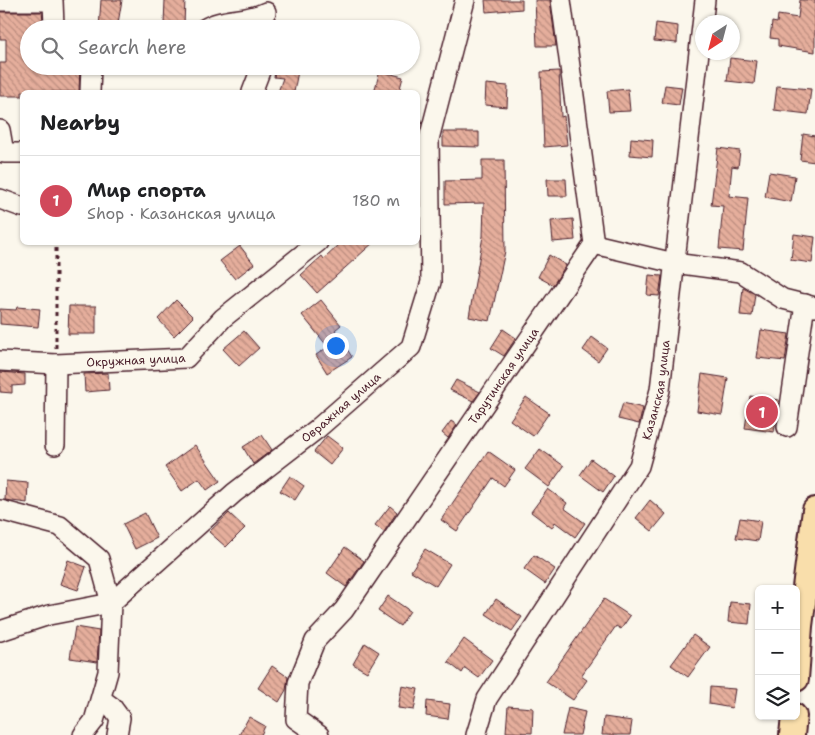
<!DOCTYPE html>
<meta charset="utf-8">
<style>
:root{--surface:#fff;--page:#f6f6f6;--text:#202124;--muted:#757577;--line:#e0e0e0;--accent:#d1495b}
body{margin:0;font-family:"Shantell Sans",sans-serif;background:var(--page);color:var(--text)}
.controls{position:absolute;right:15px;bottom:15px;display:grid;overflow:hidden;border-radius:8px;box-shadow:0 1px 4px #0004}
.controls button{width:45px;height:45px;display:grid;place-items:center;padding:0;border:0;border-bottom:1px solid var(--line);background:var(--surface);color:var(--text);font:25px sans-serif}
.compass{position:absolute;left:695px;top:15px;width:45px;height:45px;border-radius:50%;background:var(--surface);box-shadow:0 1px 4px #0004;rotate:216deg}
.you{position:absolute;left:335px;top:345px;width:18px;height:18px;margin:-12px;border:4px solid #fff;border-radius:50%;background:#1a73e8;box-shadow:0 0 0 8px #1a73e833}
.badge{display:grid;place-items:center;width:32px;height:32px;border-radius:50%;background:var(--accent);color:#fff;font-size:16px;font-weight:700}
.pin{position:absolute;translate:-50% -50%;border:2px solid #fff;box-shadow:0 1px 5px #0006}
.list{margin:0;padding:0;list-style:none}
h2{display:flex;justify-content:space-between;align-items:center;height:65px;margin:0;padding:0 20px;font-size:21px}
h2 small{font-size:16px;font-weight:400;color:var(--muted)}
.list li{display:grid;grid-template-columns:32px 1fr auto;gap:15px;align-items:center;box-sizing:border-box;height:90px;padding:0 20px;border-top:1px solid var(--line)}
.list b{display:block;font-size:19px;white-space:nowrap}
.list p{margin:0;font-size:16px;white-space:nowrap;color:var(--muted)}
.list em{font-size:16px;font-style:normal;color:var(--muted)}
.icon{flex:none;width:28px;height:28px;fill:none;stroke:currentColor;stroke-width:2;stroke-linecap:round;stroke-linejoin:round}
.map{position:relative;flex:none;width:815px;height:735px;overflow:hidden}
.search{position:absolute;background:var(--surface);box-shadow:0 1px 4px #0004;left:20px;top:20px;width:400px;height:55px;display:flex;align-items:center;gap:12px;box-sizing:border-box;padding:0 18px;border-radius:28px;color:var(--muted);font-size:19px}
.panel{position:absolute;background:var(--surface);box-shadow:0 1px 4px #0004;left:20px;top:90px;width:400px;height:155px;border-radius:8px}
.map>svg:first-child{display:block}
.building{fill:url(#building-back-hatch);stroke:#4a1f2b}
.lines{fill:none;stroke-linecap:round;stroke-linejoin:round}
.minor-casing{stroke:#4a1f2b;stroke-width:22}
.major-casing{stroke:#4a1f2b;stroke-width:28}
.path{stroke:#4a1f2b;stroke-width:3;stroke-dasharray:4 4;stroke-linecap:butt}
.minor{stroke:#fbf7ec;stroke-width:19}
.major{stroke:#f9deab;stroke-width:24}
.labels{text-anchor:middle;dominant-baseline:central;stroke-width:4;stroke-linejoin:round;paint-order:stroke}
.street-label{font-size:12px;fill:#4a1f2b;stroke:#fbf7ec}
</style>
<div class="map">
<svg width="815" height="735" viewBox="0 0 815 735">
<defs>
<pattern id="building-back-hatch" width="6" height="6" patternUnits="userSpaceOnUse" patternTransform="scale(1.25)"><rect width="6" height="6" fill="#e5ae9c"/><path d="M-1 5l2 2M0 0l6 6M5-1l2 2" fill="none" stroke="#bc8d7f"/></pattern>
</defs>
<rect width="100%" height="100%" fill="#fbf7ec"/>
<filter id="ink" filterUnits="userSpaceOnUse"><feTurbulence type="fractalNoise" baseFrequency=".02" numOctaves="2"/><feDisplacementMap in="SourceGraphic" scale="10" xChannelSelector="R" yChannelSelector="G"/><feConvolveMatrix kernelMatrix="1 2 1 2 8 2 1 2 1" color-interpolation-filters="sRGB"/></filter>
<g filter="url(#ink)">
<path class="building" d="M101,0h21l-5,29h-18z
M165,0h20l-1,25 -20,-1z
M485,0h37v9l-36,3z
M535,0h15l6,46h-19z
M800,0h15v52l-37,-6v-7l-8,-1 2,-16 5,1 1,-8 20,3z
M0,12h42l2,17h-15v37h51l-1,26h-57v4h-22v-33h6v-24h-6z
M656,23l22,3 -1,17 -23,-2z
M730,58l27,3 -3,23 -27,-3z
M276,66h23l-5,26h-16l5,-14 -9,-1z
M380,71l23,6 -4,15h-25z
M559,71l2,46 3,-1 3,29 -23,2 -3,-75z
M486,84l22,2 -1,21 -22,-2z
M665,85l17,2 -3,18 -17,-2z
M777,86l34,3 -3,25 -34,-4z
M628,89l2,22 -21,1 -2,-21z
M443,132h36v15l-36,-1z
M803,134l12,2v26l-15,-2z
M631,138l22,2 -1,17 -22,-2z
M718,148l22,3 -2,16 -6,-1 -3,30 19,2 -5,53 -24,-2 4,-43 -12,-1z
M482,160h22l1,91 -15,70 -21,-4 14,-81 1,-33 -39,1v-23l37,-1z
M769,172l26,4 -4,26 -26,-5z
M547,179h19l1,17h-19z
M573,219l2,21 -22,2 -2,-21z
M794,234l21,3 -3,26 -21,-3z
M342,242h32l-57,51 -16,-18 21,-19 2,3z
M240,246l14,18 -19,15 -15,-18z
M549,255l17,10 -13,20 -15,-8z
M649,275l13,1 -3,20 -12,-1z
M743,288l12,6 -3,22 -12,-1z
M176,300l17,17 -19,19 -16,-17z
M321,300l20,25 -6,5 17,27 -25,16 -11,-18 12,-8 -26,-32z
M69,306h27v28h-28z
M17,307l23,2 -2,18 -38,-3v-15l16,1z
M503,329l13,9 -12,18 -13,-8z
M761,330l28,4 -4,27 -28,-3z
M244,331l15,17 -20,18 -16,-17z
M592,337l15,11 -9,13 -15,-11z
M0,372l25,2v11l-13,1v7l-12,-1z
M108,373l1,17 -24,2 -1,-18z
M702,374l26,4 -6,37 -25,-4z
M456,380l24,12 -7,9 -23,-11z
M750,396l29,4 -5,32 -29,-4z
M526,397l23,16 -16,23 -23,-16z
M623,403l20,5 -4,16 -21,-5z
M451,421l6,4 -9,13 -6,-5z
M262,435l10,15 -19,14 -10,-17z
M327,436l16,12 -13,17 -16,-13z
M195,445l25,36 -13,9 -8,-11 -17,12 -17,-24z
M540,449l24,17 -15,21 -24,-18z
M488,451l27,19 -11,16 -11,-8 -36,53 -16,-11z
M591,459l23,17 -11,16 -23,-17z
M290,476l14,10 -9,14 -15,-9z
M6,481l22,2 -1,20 -22,-3z
M548,489l19,14 -3,5 21,15 -10,14 -20,-15 -3,6 -21,-16z
M650,500l16,14 -14,17 -16,-13z
M390,506l7,6 -13,20 -9,-7z
M145,513l12,25 -22,11 -12,-25z
M229,513l16,15 -19,19 -17,-15z
M740,518l21,3 -3,20 -22,-3z
M345,547l19,14 -18,26 -19,-14z
M425,549l25,15 -14,22 -25,-15z
M534,555l21,14 -10,15 -21,-15z
M68,560l18,7 -8,23 -18,-6z
M388,596l22,15 -10,15 -22,-15z
M496,599l26,18 -10,14 -26,-17z
M604,599l26,17 -9,13 -5,-3 -35,50 6,4 -14,20 -27,-18z
M730,602l21,2 -2,20 -21,-2z
M75,627l24,4 -2,31 -27,-4z
M693,635l17,12 -22,30 -17,-12z
M464,639l28,21 -13,18 -14,-10 -3,5 -14,-11z
M365,643l14,9 -12,20 -14,-8z
M272,666l16,11 -2,13 -7,12 -21,-14z
M402,686l16,3 -4,21 -16,-2z
M710,687l25,2 -3,19 -23,-4z
M427,701l23,3 -2,15 -22,-3z
M508,706l25,2 -1,25 -26,-1z
M568,708l17,4 -5,23h-18z
M249,717l16,9 -4,9h-22z
M604,717l28,4 -2,14h-28z"/>
<g class="lines">
<g class="minor-casing">
<g id="minor">
<path d="M0,1h53l1,25 3,3"/>
<path d="M204,29c18,-12 42,-7 62,-17"/>
<path d="M90,92l1,-26"/>
<path d="M252,92l10,-26"/>
<path d="M0,130l4,23h18"/>
<path d="M0,199l22,8"/>
<path d="M594,244l80,19 67,9 42,27 32,8"/>
<path id="s1" d="M0,361l56,3 130,-6 37,-40 95,-76"/>
<path d="M787,427l18,-123"/>
<path d="M55,445l1,-81"/>
<path d="M0,510l60,16 39,33 12,44 -3,69 -14,49 -11,14"/>
<path id="s2" d="M111,603l123,-110 83,-64 94,-82 20,-65 -2,-143 36,-139"/>
<path d="M0,631l49,-16 62,-12"/>
<path d="M101,699l11,8 8,11 -3,17"/>
<path id="s3" d="M319,735l-23,-16 2,-36 17,-42 29,-31 250,-366 -33,-244"/>
<path id="s4" d="M476,735l11,-36 152,-233 21,-76 45,-390"/>
</g>
</g>
<g class="major-casing">
<path id="major" d="M796,679l4,-53 15,-116
M792,735l2,-19"/>
</g>
<path class="path" d="M56,348v-106"/>
<use href="#minor" class="minor"/>
<use href="#major" class="major"/>
</g>
</g>
<g class="labels">
<g class="street-label">
<text stroke="none"><textPath href="#s1" startOffset="136">Окружная улица</textPath></text>
<text stroke="none"><textPath href="#s3" startOffset="435">Тарутинская улица</textPath></text>
<text stroke="none"><textPath href="#s4" startOffset="394">Казанская улица</textPath></text>
<text stroke="none"><textPath href="#s2" startOffset="302">Овражная улица</textPath></text>
</g>
</g>
</svg>
<div class="controls">
<button>+</button>
<button>−</button>
<button><svg class="icon" aria-label="layers" viewBox="0 0 24 24"><path d="M12 4l9 5-9 5-9-5zM3 14l9 5 9-5"/></svg></button>
</div>
<svg class="compass" viewBox="-18 -18 36 36"><path d="M0-13l5 13h-10z" fill="#e53935"/><path d="M0 13l5-13h-10z" fill="#757577"/></svg>
<div class="you"></div>
<div class="pin badge" style="left:762px;top:412px">1</div>
<div class="search"><svg class="icon" aria-label="search" viewBox="0 0 24 24"><circle cx="10" cy="10" r="6"/><path d="M15 15l6 6"/></svg>Search here</div>
<section class="panel">
<h2>Nearby<small></small></h2>
<ul class="list">
<li><span class="badge">1</span><div><b>Мир спорта</b><p>Shop · Казанская улица</p></div><em>180 m</em></li>
</ul>
</section>
</div>
